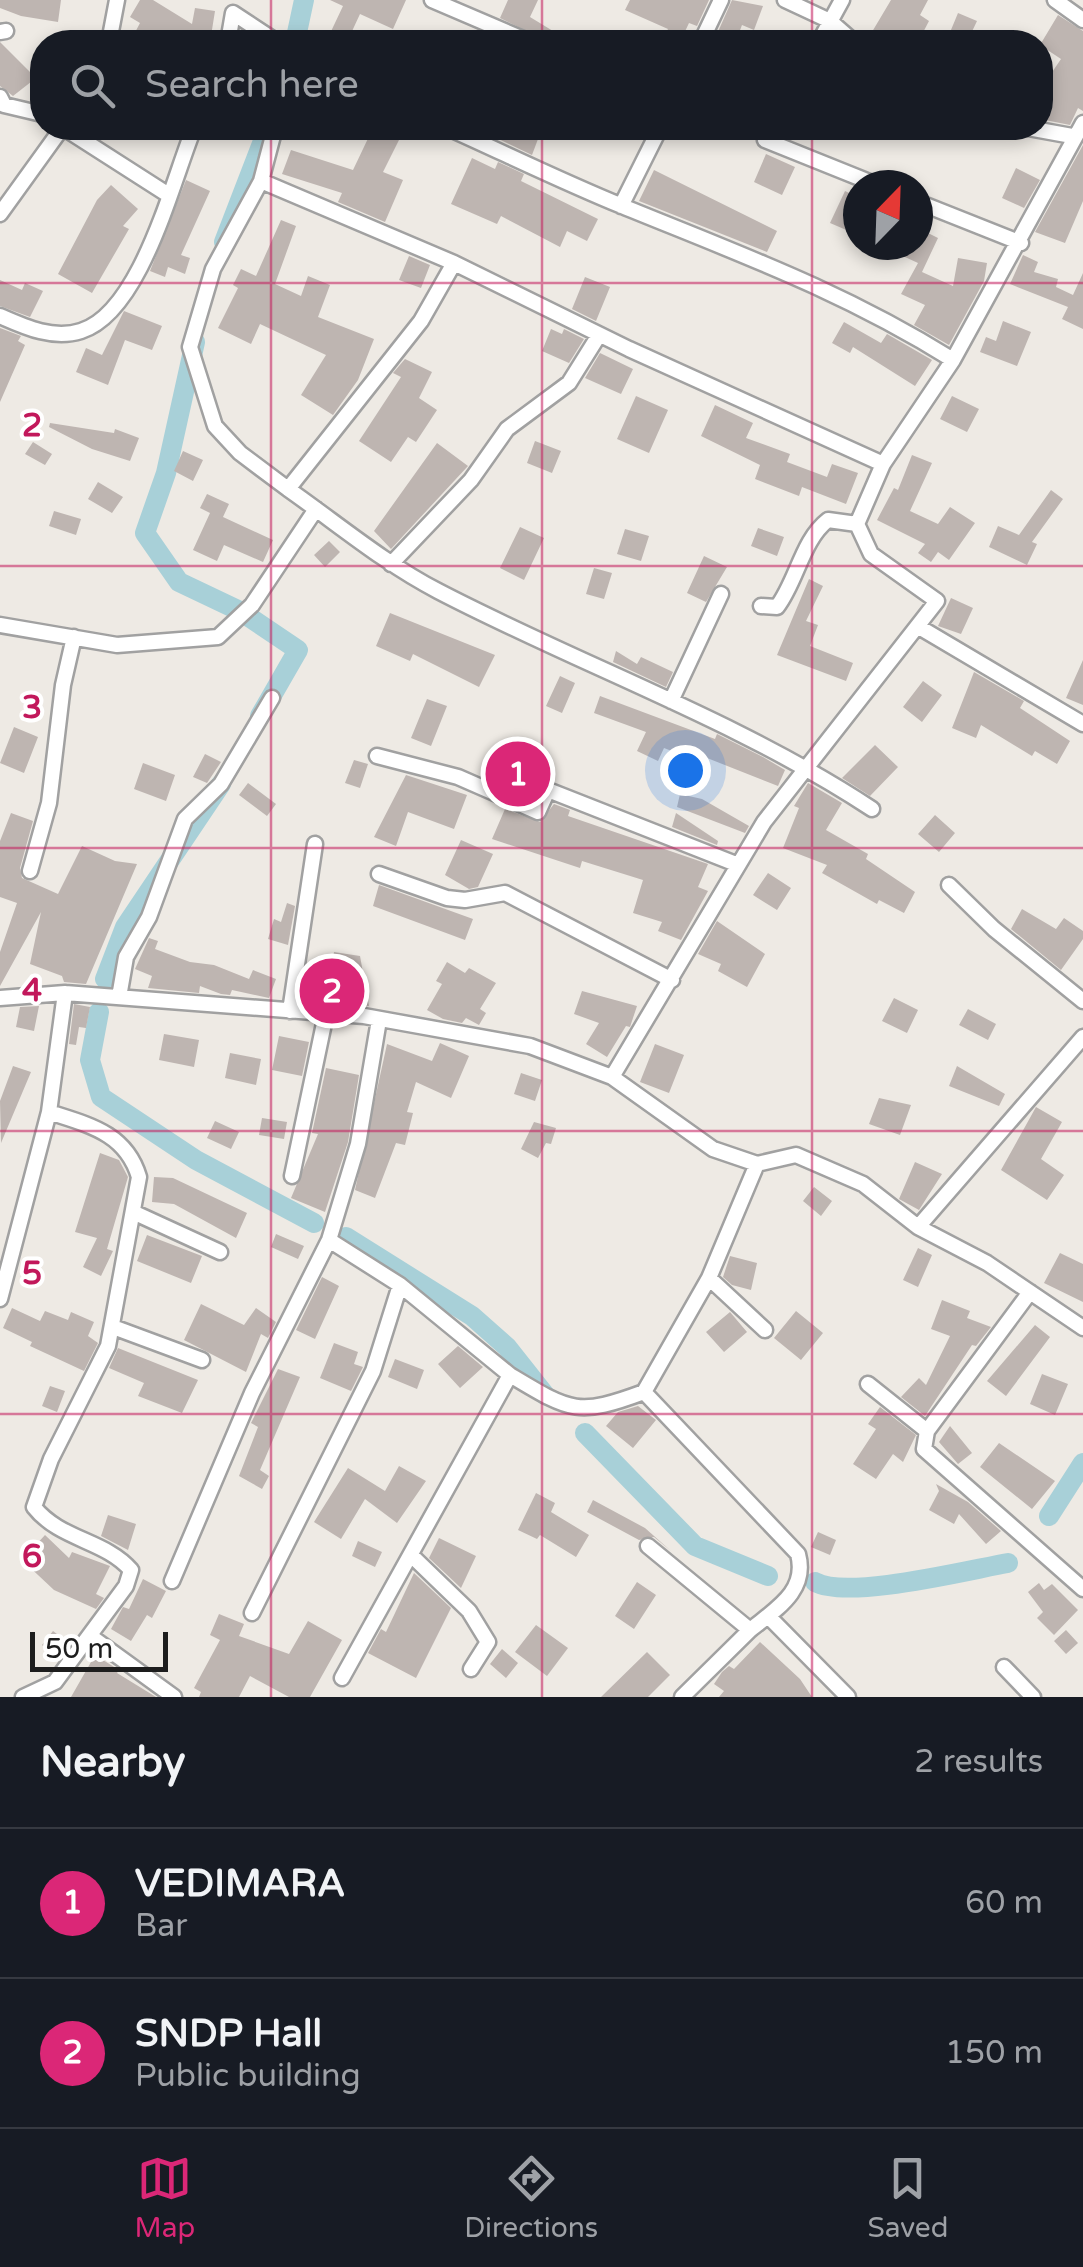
<!DOCTYPE html>
<style>
:root{--surface:#171b24;--page:#242831;--text:#f1f3f6;--muted:#9ea1a6;--line:#363941;--accent:#db2777}
body{margin:0;font-family:"Varela Round",sans-serif;background:var(--page);color:var(--text)}
.compass{position:absolute;left:843px;top:170px;width:90px;height:90px;border-radius:50%;background:var(--surface);box-shadow:0 5px 15px #0003;rotate:23deg}
.scale{position:absolute;left:30px;bottom:25px;width:138px;box-sizing:border-box;padding-left:10px;border:5px solid #1d1d1d;border-top:0;font-size:28px;line-height:35px;white-space:nowrap;color:#1d1d1d;-webkit-text-stroke:8px #fff;paint-order:stroke}
.you{position:absolute;left:685px;top:770px;width:35px;height:35px;margin:-25px;border:8px solid #fff;border-radius:50%;background:#1a73e8;box-shadow:0 0 0 15px #1a73e833}
.badge{display:grid;place-items:center;width:65px;height:65px;border-radius:50%;background:var(--accent);color:#fff;font-size:32px;font-weight:700}
.pin{position:absolute;translate:-50% -50%;border:5px solid #fff;box-shadow:0 2px 10px #0006}
.list{margin:0;padding:0;list-style:none}
h2{display:flex;justify-content:space-between;align-items:center;height:130px;margin:0;padding:0 40px;font-size:42px}
h2 small{font-size:32px;font-weight:400;color:var(--muted)}
.list li{display:grid;grid-template-columns:65px 1fr auto;gap:30px;align-items:center;box-sizing:border-box;height:150px;padding:0 40px;border-top:2px solid var(--line)}
.list b{display:block;font-size:38px;white-space:nowrap}
.list p{margin:0;font-size:32px;white-space:nowrap;color:var(--muted)}
.list em{font-size:32px;font-style:normal;color:var(--muted)}
.icon{flex:none;width:55px;height:55px;fill:none;stroke:currentColor;stroke-width:2;stroke-linecap:round;stroke-linejoin:round}
.map{position:relative;flex:none;width:1083px;height:1697px;overflow:hidden}
.search{position:absolute;background:var(--surface);box-shadow:0 5px 15px #0003;left:30px;right:30px;top:30px;height:110px;display:flex;align-items:center;gap:25px;box-sizing:border-box;padding:0 35px;border-radius:40px;color:var(--muted);font-size:38px}
.sheet{height:430px;background:var(--surface)}
nav{display:flex;justify-content:space-around;align-items:center;box-sizing:border-box;height:140px;border-top:2px solid var(--line);background:var(--surface);font-size:28px;color:var(--muted)}
nav a{display:grid;justify-items:center;gap:5px}
nav .on{color:var(--accent)}
.map>svg:first-child{display:block}
.lines{fill:none;stroke-linecap:round;stroke-linejoin:round}
.canal{stroke:#a8d0d8;stroke-width:20}
.building{fill:#beb5b1}
.street-casing{stroke:#a1a1a1;stroke-width:19}
.street{stroke:#fff;stroke-width:14}
.grid{fill:none;stroke:#c2185b;stroke-width:2.5;stroke-opacity:0.55}
.grid-label{font-size:32px;text-anchor:middle;font-weight:bold;fill:#c2185b;stroke:#fff;stroke-width:8;stroke-linejoin:round;paint-order:stroke}
</style>
<div class="map">
<svg width="1083" height="1697" viewBox="0 0 1083 1697">
<rect width="100%" height="100%" fill="#eeeae4"/>
<g class="lines">
<path class="canal" d="M295,42l9,-42
M224,242l44,-114
M195,342l-29,131 -21,60 34,49 61,29 58,39 -38,66
M105,979l20,-52 96,-143
M99,1012l-9,48 11,37 95,63 118,63
M346,1237l126,79 35,31 38,48
M585,1433l110,113 73,30
M1049,1516l34,-53
M815,1582c33,18 153,-12 193,-19"/>
</g>
<path class="building" d="M0,0h61l-3,22 -37,-6 -21,-8z
M140,0h13l39,24 3,-16 20,3 -4,25 4,3 -46,-8 -7,11h-32l10,-19 -10,-6z
M330,0h76l-13,29 -33,-15 -13,28h-21l17,-36z
M508,0h30l-8,17 41,25h-22l-49,-24z
M630,0h79l-12,26 -8,-3 -9,19 -17,-4 5,-9 -43,-19z
M732,0l31,6 -9,24 -12,-5 -6,16 -19,-7z
M891,0h37l-8,15 9,6 -11,21h-52z
M958,13l19,8 -10,21h-21z
M1058,15l25,16v80l-5,-3 -8,17 -30,-6v-29l21,-31 -21,-14z
M0,42l36,36 -23,18 -13,-10z
M373,128l26,12 -16,32 20,8 -18,42 -47,-20 4,-9 -60,-19 9,-24 62,20z
M533,128l8,3 -9,24 -54,-26z
M1083,145v56l-18,42 -30,-11z
M766,154l29,13 -13,28 -28,-13z
M472,158l23,11 3,-7 26,12 -3,7 77,38 -11,22 -20,-10 -7,16 -59,-31 -4,8 -46,-20z
M1016,168l24,12 -16,28 -22,-10z
M654,170l123,61 -10,21 -128,-51z
M186,180l24,11 -29,64 9,3 -5,16 -17,-7 -3,10 -15,-6z
M111,185l27,24 -15,17 6,3 -37,64 -34,-19 39,-74z
M845,191l13,6v38l-28,-12z
M281,220l15,6 -21,58 26,12 7,-20 22,9 -12,32 56,22 -16,41 -25,35 -32,-20 25,-40 -66,-31 -9,20 -33,-16 20,-40 -5,-3 8,-16 15,7z
M918,228l20,10 -16,34 31,14 5,-28 29,5 -3,18 -35,64 -35,-20 11,-20 -24,-11 17,-31 -39,-18h39z
M1023,255l15,7 -4,10 24,7 -2,8 17,8 10,-22v56l-21,-10 6,-12 -58,-23z
M409,256l21,9 -9,23 -22,-8z
M585,277l25,10 -14,34 -24,-12z
M0,280l22,10 3,-7 18,8 -13,26 -30,-11z
M124,311l38,15 -10,24 -27,-10 -17,45 -32,-13 10,-24 16,7z
M1003,321l28,11 -14,34 -37,-14 6,-15 10,4z
M844,322l37,21 6,-9 45,26 -17,26 -62,-39 -3,6 -18,-10z
M0,328l21,8 -3,5 7,4 -25,57z
M551,329l11,5 2,-5 20,10 -15,24 -27,-12z
M600,353l33,16 -12,25 -36,-16z
M405,359l27,13 -13,26 18,12 -21,32 -8,-5 -17,25 -32,-21 42,-64 -8,-4z
M636,396l32,14 -19,43 -32,-14z
M952,396l27,13 -12,23 -27,-13z
M715,405l38,18 -7,15 44,16 -3,8 40,15 5,-13 26,9 -12,31 -44,-17 -3,9 -44,-17 5,-14 -59,-29z
M50,423l64,10 1,-4 24,9 -9,23 -38,-12 -43,-22z
M535,441l26,10 -9,22 -25,-10z
M33,442l19,12 -7,11 -20,-11z
M437,443l31,23 -77,83 -17,-18z
M183,451l20,9 -10,21 -19,-10z
M912,455l20,8 -22,48 28,13 12,-17 25,16 -26,37 -11,-8 -7,10 -13,-9 7,-9 -48,-24 17,-32 4,2z
M98,482l25,15 -11,16 -24,-14z
M1051,490l12,9 -31,43 5,2 -10,21 -38,-18 9,-21 21,9z
M207,494l22,10 -6,13 50,23 -10,22 -39,-17 -7,16 -24,-11 17,-37 -10,-5z
M54,511l27,8 -5,16 -27,-9z
M520,527l24,11 -20,42 -24,-12z
M758,528l26,9 -7,19 -26,-10z
M625,529l24,7 -8,25 -24,-7z
M329,541l11,11 -15,15 -11,-12z
M704,556l23,11 -21,35 -19,-9z
M594,568l18,5 -8,26 -18,-5z
M809,579l14,7 -17,35 12,4 -8,21 43,17 -7,18 -69,-26z
M951,598l22,10 -12,26 -23,-8z
M390,613l105,42 -16,32 -66,-33 -3,7 -34,-15z
M616,651l21,13 4,-7 32,15 -7,15 -53,-25z
M1083,660v45l-17,-7z
M974,672l50,29 -4,7 50,33 -13,23 -22,-13 -3,5 -51,-31 -5,13 -24,-10z
M560,676l15,7 -13,30 -16,-7z
M923,681l19,14 -20,27 -19,-15z
M600,696l115,43 2,-5 46,23 22,13 -7,16 -76,-30 -2,6 -36,-14 -6,13 -21,-10 9,-19 -52,-19z
M427,699l20,7 -16,40 -20,-8z
M14,727l24,10 -14,36 -24,-10z
M875,745l23,22 -28,29 -28,-18z
M501,749l47,22 -15,27 -45,-20z
M205,754l16,8 -14,21 -14,-6z
M354,760l14,4 -8,24 -15,-5z
M143,763l32,12 -9,26 -32,-12z
M406,775l61,20 -13,34 -46,-17 -12,34 -22,-9z
M248,783l28,21 -9,12 -28,-21z
M808,783l34,20 -16,27 42,24 -2,5 49,33 -11,21 -25,-13 -2,4 -55,-31 5,-8 -44,-17 16,-40 -5,-2z
M680,794l22,5 47,27 -4,7 -68,-26z
M554,804l16,6 -2,6 140,48 -10,23 10,4 -27,49 -23,-9 4,-9 -29,-9 10,-33 -61,-19 -2,7 -88,-29 13,-30 35,13z
M11,813l22,8 -13,47 2,10 36,16 24,-48 33,15 22,3 -51,120 -22,-2 -2,-6 -32,-12 11,-52 -41,74v-34l17,-49 -17,-6v-56z
M676,813l42,28 -1,4 -45,-18z
M935,815l20,18 -16,19 -21,-18z
M461,840l32,14 -15,33 -9,2 -24,-14z
M768,873l23,15 -14,22 -24,-15z
M379,885l94,34 -8,21 -92,-34z
M287,903l8,3 -7,39 -20,-6 6,-20 7,3z
M1022,909l34,20 8,-11 19,13v8l-22,31 -50,-41z
M717,921l48,33 -18,33 -29,-16 3,-7 -23,-10z
M149,938l9,3 -3,8 35,13 24,3 35,14 4,-9 23,9 -7,19 -37,-8 -2,5 -9,-1 -21,-8 -1,7 -51,-5 4,-12 -17,-7z
M334,952l26,4 9,50 -67,-5 4,-23 25,2z
M447,962l18,11 4,-5 27,15 -16,26 6,4 -7,12 -13,-7 -4,5 -19,-4 -16,-9 15,-26 -6,-3z
M582,991l55,15 -7,21 -4,-1 -19,31 -21,-13 13,-21 -25,-9z
M894,998l24,12 -11,23 -25,-12z
M74,1004l16,3 -4,21 -7,-1 -3,18 -7,-1z
M39,1006l-5,25 -18,-4 4,-20z
M968,1009l28,15 -8,16 -29,-15z
M164,1034l35,6 -5,27 -35,-7z
M279,1036l30,6 -7,34 -30,-6z
M440,1043l29,13 -18,42 -35,-16 -9,30 6,1 -8,32 -9,-2 -21,55 -20,-8 32,-146 45,17z
M655,1044l29,11 -15,38 -29,-11z
M230,1053l31,6 -5,26 -31,-7z
M13,1066l18,6 -30,71 -1,-42z
M957,1066l48,28 -6,12 -50,-20z
M326,1068l33,7 -11,67 -23,70 -34,-14 27,-64 -6,-1z
M521,1073l21,7 -7,21 -21,-7z
M879,1098l32,7 -11,30 -31,-11z
M1036,1107l26,15 -21,37 23,16 -17,25 -46,-30z
M262,1118l25,4 -3,17 -25,-4z
M215,1121l24,11 -8,17 -24,-11z
M534,1122l22,6 -5,16 -5,-1 -8,15 -17,-9z
M100,1153l19,7 9,17 -21,72 6,2 -12,25 -18,-9 14,-29 -22,-6z
M915,1162l27,12 -23,36 -20,-11z
M154,1177l19,1 74,35 -11,25 -62,-34 -22,-2z
M814,1187l18,14 -11,15 -18,-15z
M276,1234l28,12 -6,13 -27,-12z
M147,1235l55,21 -11,27 -54,-22z
M918,1248l14,7 -14,32 -15,-7z
M1060,1253l23,11v38l-39,-19z
M730,1256l27,7 -6,27 -19,-5 -9,-8z
M322,1277l17,9 -24,53 -19,-9z
M942,1300l28,11 -3,7 24,9 -15,19 -4,-1 -47,71 -24,-19 18,-19 7,7 24,-49 -19,-7z
M201,1304l43,21 12,-17 20,14 -8,16 -7,-4 -15,38 -62,-32z
M12,1308l28,13 5,-10 23,9 3,-8 23,10 -6,14 10,7 -14,28 -54,-25 2,-4 -29,-14z
M796,1311l27,22 -22,27 -27,-22z
M730,1312l17,20 -23,20 -18,-20z
M1035,1325l15,12 -44,59 -19,-15z
M334,1343l24,9 -4,12 9,3 -12,24 -31,-13z
M458,1346l25,21 -23,21 -22,-24z
M118,1348l80,32 -16,33 -44,-17 6,-13 -35,-15z
M395,1359l29,11 -7,19 -29,-12z
M278,1369l22,8 -40,93 9,6 -7,13 -23,-13 19,-49 -7,-4z
M1042,1374l26,10 -13,31 -25,-11z
M50,1386l15,5 -8,21 -15,-6z
M638,1406l18,14 -23,28 -27,-22 12,-14z
M880,1407l36,28 -13,27 -10,-8 -17,25 -23,-15 23,-35 -8,-5z
M950,1426l22,27 -14,11 -19,-22z
M999,1443l56,38 -23,28 -52,-42z
M399,1466l27,15 -29,42 -32,-24 -24,40 -27,-17 34,-54 37,23z
M936,1484l32,18 33,29 -15,13 -27,-30 -5,10 -25,-14 10,-19z
M536,1493l19,10 -4,9 38,23 -13,22 -36,-22 -3,4 -19,-9z
M593,1500l52,28 26,23 -17,-14 -15,3 -52,-28z
M108,1515l28,9 -8,26 -27,-14z
M818,1532l18,8 -6,15 -19,-8z
M45,1535l24,23 3,-6 38,14 -14,28 8,4 -8,11 -42,-19 -32,-30z
M439,1538l37,18 -15,32 -32,-30z
M358,1541l24,11 -7,15 -23,-11z
M414,1573l37,35 -35,70 -48,-25 13,-24 5,3z
M143,1579l23,12 -14,27 -5,-3 -16,26 -20,-12 12,-22 6,2z
M637,1582l19,13 -22,34 -19,-13z
M1039,1583l5,7 8,-6 26,26 -24,25 -17,-17 6,-6 -15,-20z
M219,1614l25,10 -5,12 50,18 19,-33 34,19 -32,57h-21l-39,-21 -11,21h-40l2,-5 -7,-4 26,-48 -10,-5z
M536,1625l32,23 -21,28 -32,-24z
M1066,1630l12,13 -12,11 -12,-13z
M53,1631l17,13 -12,15 -16,-14z
M760,1642l40,37 12,18h-93l5,-6 -10,-7 8,-12 7,-6 5,3z
M502,1649l16,14 -12,15 -16,-14z
M647,1652l23,23 -22,22h-47z
M95,1655l24,15 -2,3 39,24h-85z"/>
<g class="lines">
<g class="street-casing">
<path id="street" d="M432,0l98,42
M785,0l45,21 24,21
M1055,0l28,20
M0,32l6,-1
M109,42l8,-42
M228,42l5,-29 44,29
M701,42l20,-42
M819,42l23,-42
M0,97l4,8 38,9
M64,128l103,66
M275,128l-14,53 -48,88 -23,78 25,79 25,27 48,36
M448,128c58,26 115,54 174,78 120,49 220,85 331,154
M772,128l-7,12 112,45
M1028,128l44,8
M261,181l193,82
M918,202l103,41
M621,206l39,-78
M0,214l62,-86
M0,316c25,11 53,24 81,15 60,-19 91,-149 113,-203
M391,564l80,-84 36,-51 62,-46 30,-48
M761,606l16,1c20,-26 25,-67 51,-87l29,4
M0,625l117,20 101,-8 34,-32 64,-96
M919,627l164,97
M671,701l50,-107
M377,756l81,21 80,35 10,-22 188,74
M872,809c-135,-89 -290,-143 -434,-218 -54,-28 -100,-67 -150,-102l133,-168 33,-58 175,86 254,115
M30,871l19,-68 14,-118 11,-48
M379,874l68,24 18,2 40,-7 167,87
M949,885l45,44 89,72
M119,997l7,-40 23,-40 36,-98 36,-35 51,-86
M0,998l65,-5 299,23 166,30 82,31 152,-255 173,-221 -66,-47 -14,-30 26,-60 70,-104 130,-237
M290,1011l25,-167
M612,1077l101,72 44,15 39,-9 67,29 55,43 69,36 96,65
M292,1176l34,-162
M135,1213l85,39
M918,1227l165,-190
M329,1240l71,45 110,90
M709,1278l56,52
M1030,1292l-103,139 -3,18 159,140
M0,1299l49,-187 16,-119
M113,1327l89,33
M868,1384l59,47
M648,1546l102,84c26,-21 58,-39 48,-76l-154,-162 65,-114 48,-114
M411,1555l58,56 19,31 -17,27
M172,1581l80,-188 77,-153 29,-96 21,-124
M252,1613l121,-242 27,-86
M768,1616l80,81
M90,1636l84,61
M1004,1667l29,30
M342,1678l168,-303c60,36 67,42 134,17
M23,1697l32,-15 71,-96 5,-16c-26,-30 -71,-30 -97,-63l17,-48 57,-113 31,-169c-13,-44 -50,-52 -90,-65
M682,1697l68,-67"/>
</g>
<use href="#street" class="street"/>
</g>
<path class="grid" d="M271,0v42M542,0v42M812,0v42M271,128v1569M542,128v1569M812,128v1569M0,283h1083M0,566h1083M0,848h1083M0,1131h1083M0,1414h1083"/>
<g class="grid-label">
<text x="32" y="436">2</text>
<text x="32" y="718">3</text>
<text x="32" y="1001">4</text>
<text x="32" y="1284">5</text>
<text x="32" y="1567">6</text>
</g>
</svg>
<svg class="compass" viewBox="-18 -18 36 36"><path d="M0-13l5 13h-10z" fill="#e53935"/><path d="M0 13l5-13h-10z" fill="#9ea1a6"/></svg>
<div class="scale">50 m</div>
<div class="you"></div>
<div class="pin badge" style="left:518px;top:774px">1</div>
<div class="pin badge" style="left:332px;top:991px">2</div>
<div class="search"><svg class="icon" aria-label="search" viewBox="0 0 24 24"><circle cx="10" cy="10" r="6"/><path d="M15 15l6 6"/></svg>Search here</div>
</div>
<section class="sheet">
<h2>Nearby<small>2 results</small></h2>
<ul class="list">
<li><span class="badge">1</span><div><b>VEDIMARA</b><p>Bar</p></div><em>60 m</em></li>
<li><span class="badge">2</span><div><b>SNDP Hall</b><p>Public building</p></div><em>150 m</em></li>
</ul>
</section>
<nav>
<a class="on"><svg class="icon" aria-label="map" viewBox="0 0 24 24"><path d="M3 6l6-2 6 2 6-2v14l-6 2-6-2-6 2zM9 4v14M15 6v14"/></svg>Map</a>
<a><svg class="icon" aria-label="directions" viewBox="0 0 24 24"><path d="M12 3l9 9-9 9-9-9zM9 14v-3h6M13 9l2 2-2 2"/></svg>Directions</a>
<a><svg class="icon" aria-label="saved" viewBox="0 0 24 24"><path d="M7 4h10v16l-5-4-5 4z"/></svg>Saved</a>
</nav>
